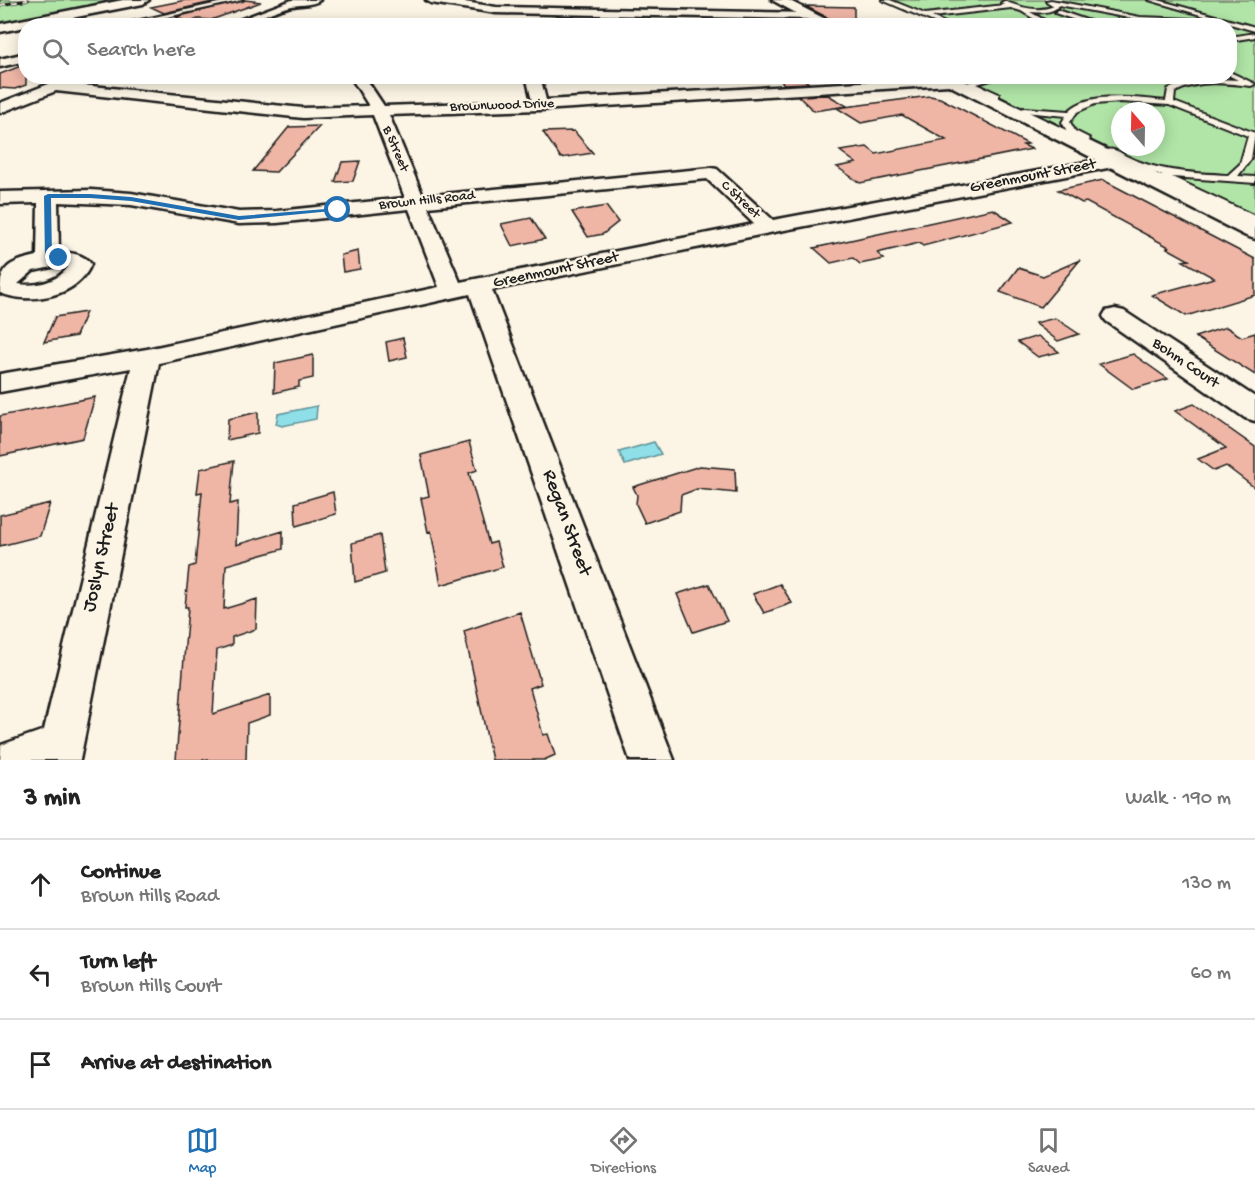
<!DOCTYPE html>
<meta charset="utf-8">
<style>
:root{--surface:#fff;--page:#f6f6f6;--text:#222;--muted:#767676;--line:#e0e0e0;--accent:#1f6fb2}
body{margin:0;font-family:"Gochi Hand",sans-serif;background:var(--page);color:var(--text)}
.compass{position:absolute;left:1111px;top:102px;width:54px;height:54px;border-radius:50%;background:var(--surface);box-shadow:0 3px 15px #0003;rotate:340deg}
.stop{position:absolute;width:18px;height:18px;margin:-14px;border:4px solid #1f6fb2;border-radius:50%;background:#fff}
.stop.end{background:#1f6fb2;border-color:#fff;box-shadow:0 2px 6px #0008}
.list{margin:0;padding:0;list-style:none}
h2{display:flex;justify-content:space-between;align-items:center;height:78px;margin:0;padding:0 24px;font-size:26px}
h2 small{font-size:20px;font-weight:400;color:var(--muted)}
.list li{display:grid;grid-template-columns:39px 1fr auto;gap:18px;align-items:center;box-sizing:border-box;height:90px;padding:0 24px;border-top:2px solid var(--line)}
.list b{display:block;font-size:22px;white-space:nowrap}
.list p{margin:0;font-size:20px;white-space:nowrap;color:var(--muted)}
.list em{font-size:20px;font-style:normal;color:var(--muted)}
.icon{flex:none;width:33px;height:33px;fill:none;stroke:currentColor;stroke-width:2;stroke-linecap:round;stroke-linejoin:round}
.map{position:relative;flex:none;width:1255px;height:760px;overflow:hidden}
.search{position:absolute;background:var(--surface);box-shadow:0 3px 15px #0003;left:18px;right:18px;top:18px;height:66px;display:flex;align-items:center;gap:15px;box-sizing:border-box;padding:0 21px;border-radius:24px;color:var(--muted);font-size:22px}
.sheet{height:348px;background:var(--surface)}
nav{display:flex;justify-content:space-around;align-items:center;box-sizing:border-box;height:84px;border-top:2px solid var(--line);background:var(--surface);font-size:16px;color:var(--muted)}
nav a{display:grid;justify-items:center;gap:3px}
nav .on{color:var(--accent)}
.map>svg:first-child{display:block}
.green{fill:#b1e5a7;stroke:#668062;stroke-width:1.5;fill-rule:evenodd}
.water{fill:#8edfe8;stroke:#609196;stroke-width:1.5}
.building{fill:#efb6a6;stroke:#1c1c1c;stroke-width:1.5}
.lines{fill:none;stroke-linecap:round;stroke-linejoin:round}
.lane-casing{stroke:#1c1c1c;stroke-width:4}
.street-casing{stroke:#1c1c1c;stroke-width:5}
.secondary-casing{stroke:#1c1c1c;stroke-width:5}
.primary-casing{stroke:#1c1c1c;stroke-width:5}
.path{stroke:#1c1c1c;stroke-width:1.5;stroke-dasharray:1 2;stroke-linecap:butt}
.lane{fill:#fcf5e5;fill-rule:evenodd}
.street{fill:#fcf5e5;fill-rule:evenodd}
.secondary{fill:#fcf5e5;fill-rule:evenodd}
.primary{fill:#fcf5e5;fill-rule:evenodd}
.rail-casing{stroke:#1c1c1c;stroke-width:3}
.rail{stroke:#fcf5e5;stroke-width:2;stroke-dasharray:6;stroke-linecap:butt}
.route{fill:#1f6fb2}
.labels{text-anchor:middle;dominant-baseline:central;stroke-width:4.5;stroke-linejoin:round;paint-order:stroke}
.far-street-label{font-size:14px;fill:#1c1c1c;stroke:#fcf5e5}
.street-label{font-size:16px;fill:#1c1c1c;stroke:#fcf5e5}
.near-street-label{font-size:20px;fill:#1c1c1c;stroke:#fcf5e5}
</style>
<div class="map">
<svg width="1255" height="760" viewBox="0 0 1255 760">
<rect width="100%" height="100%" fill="#fcf5e5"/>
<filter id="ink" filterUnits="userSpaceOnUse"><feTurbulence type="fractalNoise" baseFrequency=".0167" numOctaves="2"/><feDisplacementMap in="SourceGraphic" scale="12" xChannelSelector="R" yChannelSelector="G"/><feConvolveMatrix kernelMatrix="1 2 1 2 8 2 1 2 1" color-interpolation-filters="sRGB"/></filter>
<g filter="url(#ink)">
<path class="green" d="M0,0h133l-133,25z
M880,0h375v225l-306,-147 281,-2v-50l-286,-1zM1120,111h36v36h-36z"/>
<path class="water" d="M317,406l-1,13 -34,7 -6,-2 2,-10z
M654,442l7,12 -36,11 -6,-13z"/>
<path class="building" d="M186,0h35l-57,13 -13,-6z
M245,0l16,2 -50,18 -13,-1 -9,4 -13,-6z
M805,6l49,1v12l-20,2z
M26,64v21l-11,4 -15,-1v-14z
M776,76h23l10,7 -25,1z
M828,95l19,11 -33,5 -16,-15z
M930,96l10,2 88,46 -5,1 9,4 -172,34 -23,-16 19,-4 -16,-12 27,-4 9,7 70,-14 -44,-25 -41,8 -24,-15z
M320,126l-44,46 -23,-1 36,-44z
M574,131l19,22 -32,5 -18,-26z
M360,161l-7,20 -18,1 7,-20z
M1103,180l152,79v36l-69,21 -34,-21 62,-17 -31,-17 6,-1 -22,-12 2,-1 -83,-45 -4,1 -24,-13z
M606,206l12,16 -15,12 -15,3 -16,-25z
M993,209l20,13 -90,24 -4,-3 -42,10 7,6 -24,5 -7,-6 -22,5 -17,-15z
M531,218l14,21 -33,7 -11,-22z
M358,251l2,18 -17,3 -2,-17z
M1080,260l-39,47 -41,-15 18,-24 25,8z
M86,312l-10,24 -32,6 11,-25z
M1055,318l24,16 -21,7 -23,-18z
M1226,327l16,10 13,-4v42l-60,-38z
M1038,336l21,16 -21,5 -20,-15z
M403,338l4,19 -18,4 -3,-19z
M1133,354l35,25 -35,10 -34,-25z
M313,355v23l-14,3v6l-25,6 1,-30z
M95,397l-12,41 -83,18v-40z
M1194,404l61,43v41l-29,-22 -12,5 -16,-12 28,-11 -51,-37z
M258,412v21l-31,7 1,-21z
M469,442l8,28 -8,3 20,71 7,-2 7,25 -62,18 -10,-54 -3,1 -7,-34 8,-2 -8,-41z
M234,461l-4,43 8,-2 -2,43 47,-14v18l-57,16 -2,44 33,-10 -1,30 -24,8v8l-15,5 -4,64 57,-19v20l-23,8 -1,37h-70l12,-153h-3l4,-40 6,-2 7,-73 -5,1 3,-24z
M700,466l35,3 1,24 -39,-4 -16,6 -1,16 -35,12 -9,-19 1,-9 -4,-8z
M333,492l3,22 -40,12 -1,-23z
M50,503l-10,33 -40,10v-31z
M380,535l5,38 -30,9 -3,-39z
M709,584l18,37 -34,11 -16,-38z
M780,584l12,19 -28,10 -11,-19z
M520,612l21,72 -11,4 13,47 5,-1 7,21 -11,5h-52l-28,-129z"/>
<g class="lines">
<g class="lane-casing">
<path id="lane" d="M232,0h11l-116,26h-14z
M882,0h8l35,14 79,-9 -3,-2 3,-2c16,6 33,12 50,5l-8,-5 5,-1 89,17 78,3 -69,-20h9l97,27v4l-25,-7 -90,-4 -81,-15c-5,8 -19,8 -29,7l16,9 2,5h-6l-1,-3 -20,-12 -10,-3 -79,9 20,9h-9z
M1057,10l44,15 1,1h-10l-37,-13z
M1255,33v4l-25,4v-4z
M1230,72l25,12 -4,2c-26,-3 -52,-6 -76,6l-1,10 81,31 -4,26 -13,17 17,1v6l-83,-6 83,39v7l-93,-44 -2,-2 3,-2 -24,-6 -34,-18c7,-4 14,1 21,5 33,16 66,17 102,19l12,-11 8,-28 -79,-31 -49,-3 -25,2 -18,8 -7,10 5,9 14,7 1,2 -4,2 -17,-7 -7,-13 4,-6 -42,-4 -4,-2 4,-2 45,3c20,-21 71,-12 97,-10l2,-12c23,-10 45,-11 70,-9l-8,-4z
M990,76h14l-27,8 22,10v4h-6l-27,-15z"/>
</g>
<g class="street-casing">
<path id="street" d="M292,0h28c-8,6 -22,4 -32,7 -24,6 -39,19 -65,19z
M426,0h26l44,7 315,6 6,3 -6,3 -315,-6 -65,-10z
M34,18l35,8 -39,-3 -2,-2z
M26,53v8l-26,6v-8z
M69,76l8,1 2,3 -6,4 230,24 66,-2 -19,-30h14l20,30 148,-5 -6,-25h14l6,24 403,-23 7,4 -7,4 -409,25 -151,5 34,81 288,-28 6,1 56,51 340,-63 6,1 3,4 -3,4 -6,1 -344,66 -277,57 182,470h-44l-160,-466 -311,69 -79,397h-80l1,-15 43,-15 87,-362 -131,24v-18l147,-25 292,-62 -30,-78 -132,14 -38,1 -108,-19 -73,-3 1,51c11,-1 25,1 32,11 -13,33 -61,41 -91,29 0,-28 11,-31 37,-37l1,-53 -38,1v-12l91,-2 40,3 108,19 38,-1 128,-13 -32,-83 -70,3 -247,-27 -56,22v-10zM707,179l47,45 -294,58 -32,-75zM61,265l7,2c-10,15 -33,20 -50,17l15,-13z
M1115,309l9,2 131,86v24l-10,-3 -139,-97 -3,-5 3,-5z"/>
</g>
<g class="secondary-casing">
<path id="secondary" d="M772,0h16l51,26h-19z
M931,76h23l301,145v18l-9,-3z"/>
</g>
<g class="primary-casing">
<path id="primary" d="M123,0h26l-6,4 -143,28v-8z"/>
</g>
<path class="path" d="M0,1l3,-1"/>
<use href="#lane" class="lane"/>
<use href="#street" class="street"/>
<use href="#secondary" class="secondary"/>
<use href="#primary" class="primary"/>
<g class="rail-casing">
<path id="rail" d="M0,5l28,-5"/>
</g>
<use href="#rail" class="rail"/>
</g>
</g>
<path class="route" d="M90,194l41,3 108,19 99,-8 4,2 -103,10 -108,-19 -41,-3h-39l1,59 7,-1 4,2 -18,3 -1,-65 4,-2z"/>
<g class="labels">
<g class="far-street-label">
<text transform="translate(502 106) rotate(-2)">Brownwood Drive</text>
<text transform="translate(395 149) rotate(67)">B Street</text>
<text transform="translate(740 200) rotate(43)">C Street</text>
<text transform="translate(427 201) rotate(-6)">Brown Hills Road</text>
</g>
<g class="street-label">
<text transform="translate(1033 177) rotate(-11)">Greenmount Street</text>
<text transform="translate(556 271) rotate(-12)">Greenmount Street</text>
<text transform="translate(1185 364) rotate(34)">Bohm Court</text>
</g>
<g class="near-street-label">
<text transform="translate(566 523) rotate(70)">Regan Street</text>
<text transform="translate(102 558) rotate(-77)">Joslyn Street</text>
</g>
</g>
</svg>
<svg class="compass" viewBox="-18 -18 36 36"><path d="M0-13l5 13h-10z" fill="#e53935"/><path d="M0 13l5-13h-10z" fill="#767676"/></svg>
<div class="stop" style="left:338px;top:210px"></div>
<div class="stop end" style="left:59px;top:258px"></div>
<div class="search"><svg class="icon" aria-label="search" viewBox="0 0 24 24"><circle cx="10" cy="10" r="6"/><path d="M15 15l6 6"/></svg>Search here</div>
</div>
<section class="sheet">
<h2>3 min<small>Walk · 190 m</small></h2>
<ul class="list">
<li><svg class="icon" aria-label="ahead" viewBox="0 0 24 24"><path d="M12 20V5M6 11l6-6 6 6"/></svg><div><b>Continue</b><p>Brown Hills Road</p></div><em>130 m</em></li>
<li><svg class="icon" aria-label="left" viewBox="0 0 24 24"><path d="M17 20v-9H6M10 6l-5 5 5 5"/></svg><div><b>Turn left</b><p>Brown Hills Court</p></div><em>60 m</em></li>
<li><svg class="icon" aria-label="arrive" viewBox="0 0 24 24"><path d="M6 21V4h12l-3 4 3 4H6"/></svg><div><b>Arrive at destination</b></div></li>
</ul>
</section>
<nav>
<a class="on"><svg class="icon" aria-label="map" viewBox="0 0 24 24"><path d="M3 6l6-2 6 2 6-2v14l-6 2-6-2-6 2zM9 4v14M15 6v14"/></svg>Map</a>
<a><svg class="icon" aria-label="directions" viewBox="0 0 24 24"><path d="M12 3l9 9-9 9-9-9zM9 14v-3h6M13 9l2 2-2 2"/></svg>Directions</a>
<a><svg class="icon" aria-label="saved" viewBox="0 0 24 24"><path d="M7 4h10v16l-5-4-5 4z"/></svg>Saved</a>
</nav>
